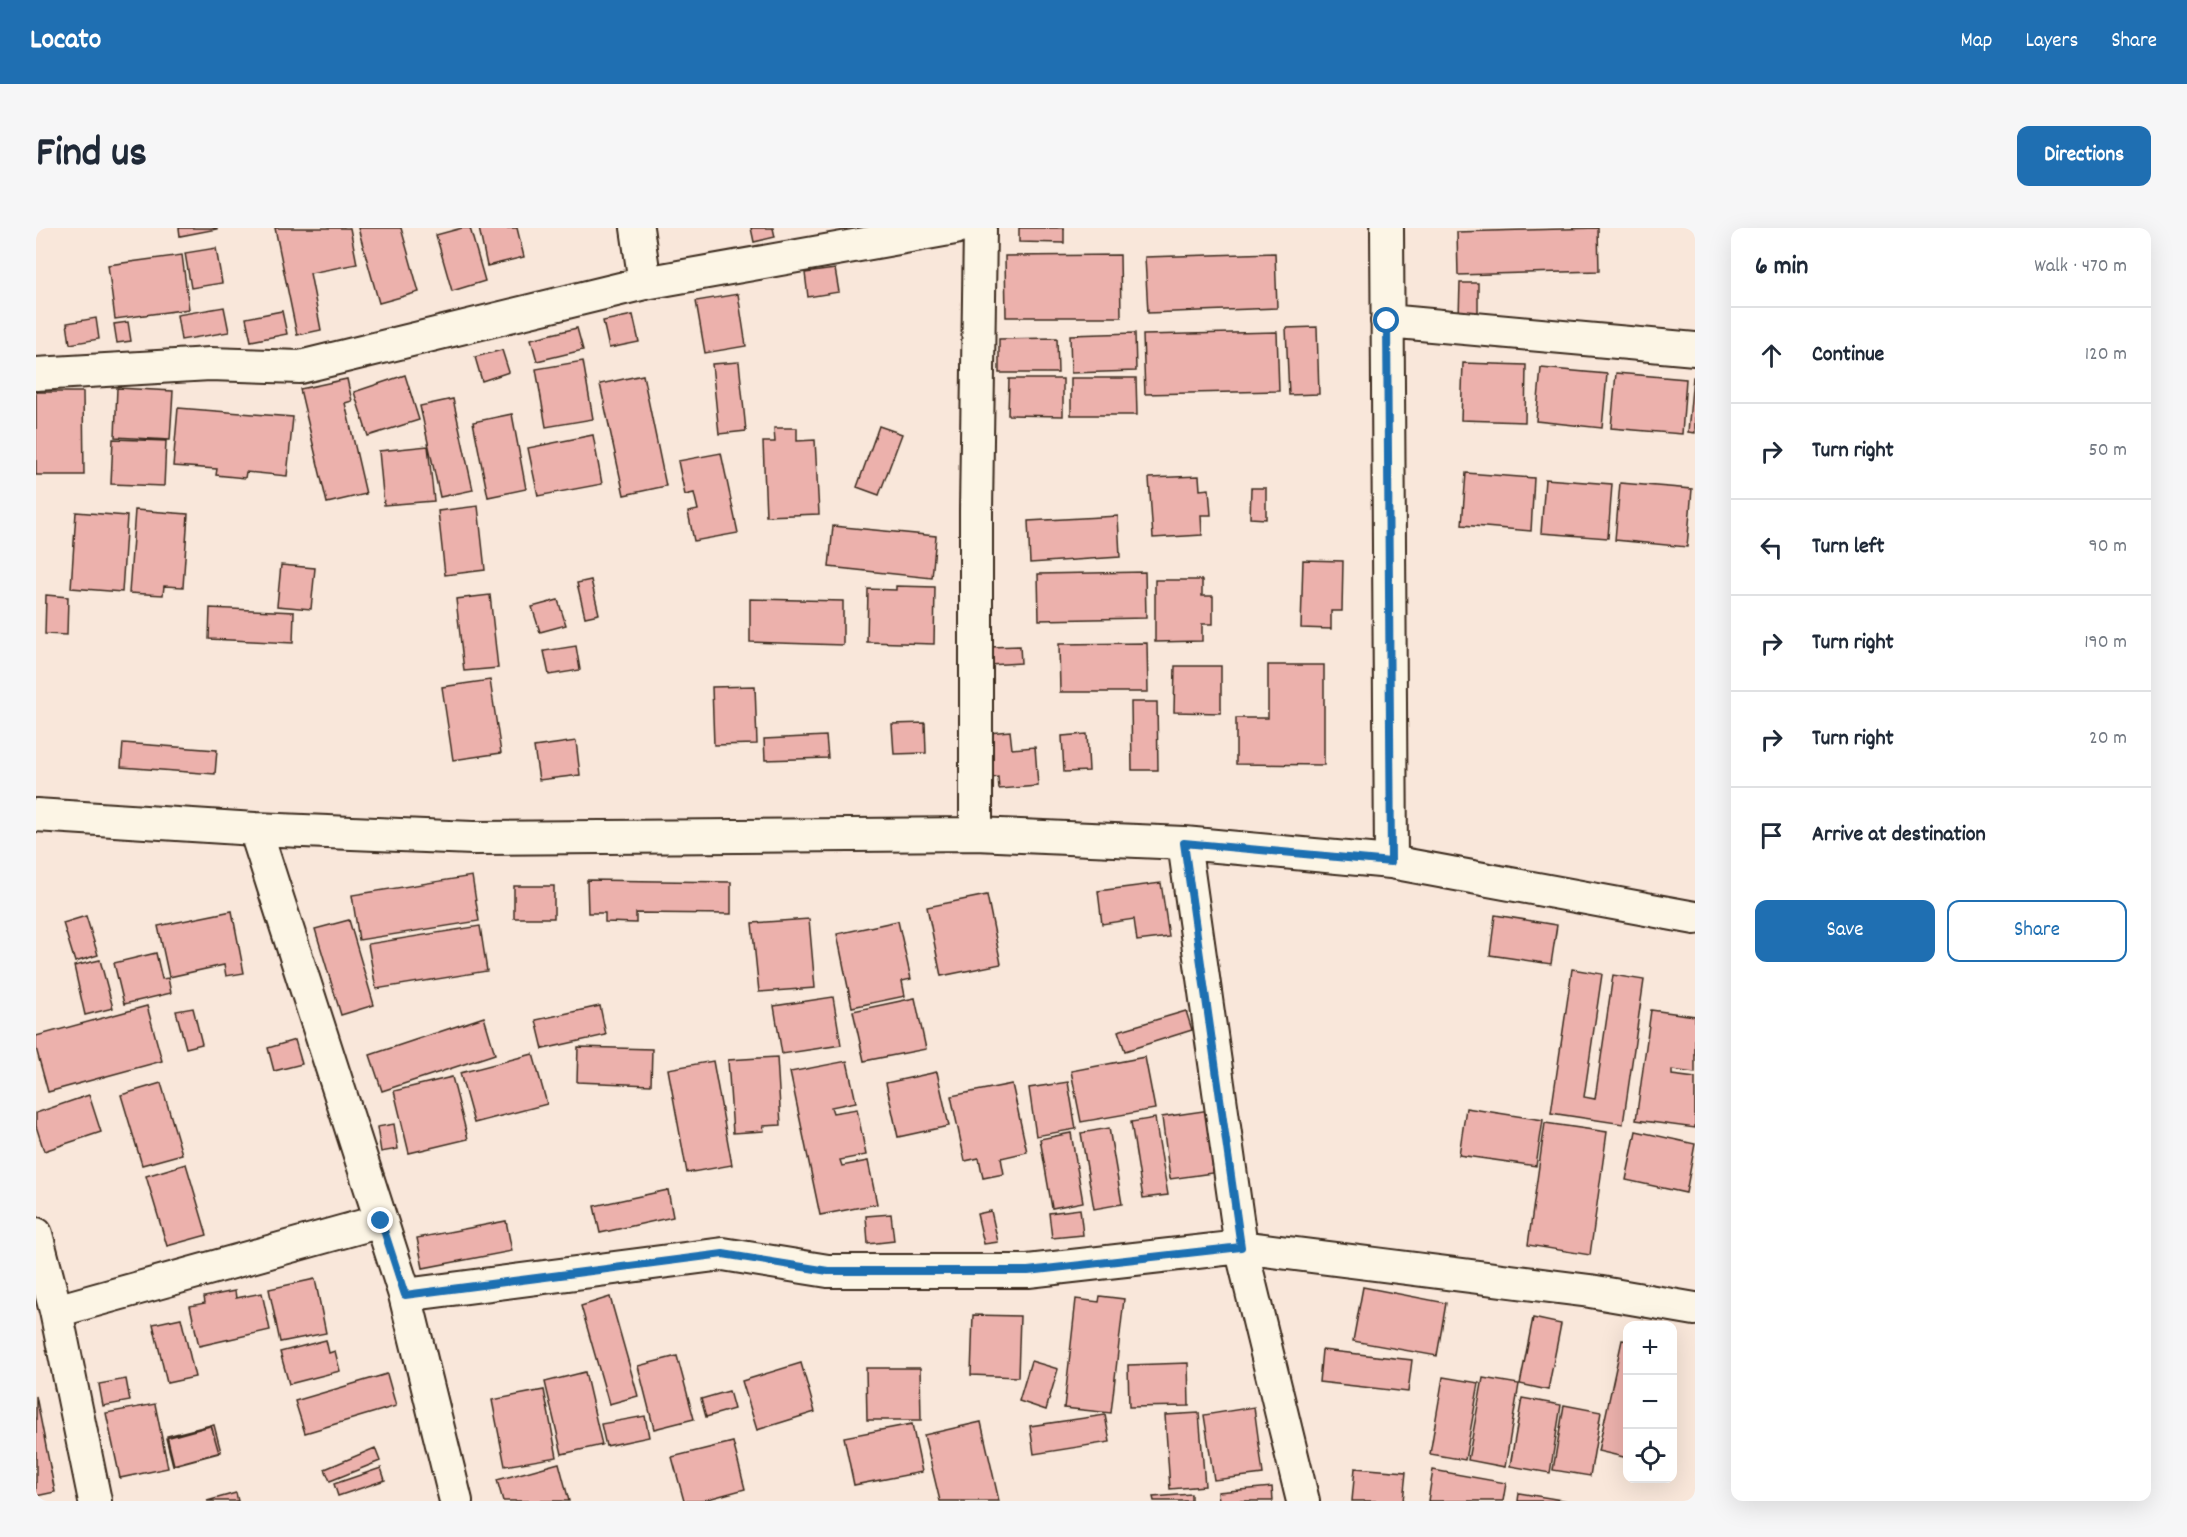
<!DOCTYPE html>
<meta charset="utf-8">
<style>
:root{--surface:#fff;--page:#f6f6f7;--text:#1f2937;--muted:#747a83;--line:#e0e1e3;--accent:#1f6fb2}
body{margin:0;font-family:Dekko,sans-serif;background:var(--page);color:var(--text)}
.controls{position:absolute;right:18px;bottom:18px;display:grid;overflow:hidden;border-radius:12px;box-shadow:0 6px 24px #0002}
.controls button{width:54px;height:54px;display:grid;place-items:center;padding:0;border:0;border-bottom:2px solid var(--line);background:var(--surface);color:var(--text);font:30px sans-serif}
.stop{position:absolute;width:18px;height:18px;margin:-14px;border:4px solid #1f6fb2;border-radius:50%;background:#fff}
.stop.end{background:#1f6fb2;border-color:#fff;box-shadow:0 2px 6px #0008}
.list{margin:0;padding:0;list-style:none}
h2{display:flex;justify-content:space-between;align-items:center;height:78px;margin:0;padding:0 24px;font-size:26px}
h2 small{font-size:20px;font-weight:400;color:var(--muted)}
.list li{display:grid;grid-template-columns:39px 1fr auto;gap:18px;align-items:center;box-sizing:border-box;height:96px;padding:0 24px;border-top:2px solid var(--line)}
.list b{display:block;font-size:22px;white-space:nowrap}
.list em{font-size:20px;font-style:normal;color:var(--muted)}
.actions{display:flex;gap:12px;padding:18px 24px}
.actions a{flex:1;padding:14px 0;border:2px solid var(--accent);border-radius:12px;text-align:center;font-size:21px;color:var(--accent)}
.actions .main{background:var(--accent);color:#fff}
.icon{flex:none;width:33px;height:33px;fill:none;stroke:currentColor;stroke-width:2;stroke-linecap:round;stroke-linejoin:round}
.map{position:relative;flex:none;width:1659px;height:1273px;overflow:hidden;border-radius:12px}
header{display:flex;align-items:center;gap:36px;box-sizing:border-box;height:84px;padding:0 30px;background:var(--accent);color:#fff}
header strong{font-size:28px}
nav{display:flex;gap:33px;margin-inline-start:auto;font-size:21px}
.intro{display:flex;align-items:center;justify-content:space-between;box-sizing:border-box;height:144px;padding:0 36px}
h1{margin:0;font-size:42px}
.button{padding:15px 27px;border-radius:12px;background:var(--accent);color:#fff;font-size:21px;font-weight:700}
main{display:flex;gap:36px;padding:0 36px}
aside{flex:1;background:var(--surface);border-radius:12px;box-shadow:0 6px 24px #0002}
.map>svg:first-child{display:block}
.building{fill:#ecb1ac;stroke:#3b2a1e;stroke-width:1.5}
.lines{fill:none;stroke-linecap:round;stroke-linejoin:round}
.minor-casing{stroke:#3b2a1e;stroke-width:36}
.minor{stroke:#fcf5e5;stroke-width:32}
.route{stroke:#1f6fb2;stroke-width:8}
</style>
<header>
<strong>Locato</strong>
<nav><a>Map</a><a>Layers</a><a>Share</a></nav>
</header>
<div class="intro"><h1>Find us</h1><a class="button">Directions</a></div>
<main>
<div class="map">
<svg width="1659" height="1273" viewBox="0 0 1659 1273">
<rect width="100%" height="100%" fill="#f9e7da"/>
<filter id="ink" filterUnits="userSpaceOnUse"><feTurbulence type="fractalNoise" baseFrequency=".0167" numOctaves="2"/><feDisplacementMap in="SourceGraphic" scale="12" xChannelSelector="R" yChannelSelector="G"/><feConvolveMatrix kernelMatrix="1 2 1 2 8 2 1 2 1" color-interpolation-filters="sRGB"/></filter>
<g filter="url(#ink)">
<path class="building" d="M143,0h38v1l-37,7z
M239,0h75l7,36 -47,9 11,57 -24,5z
M322,0h43l18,64 -40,11z
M426,0h8l15,53 -33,10 -16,-56z
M443,0h38l7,29 -37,9z
M715,0h22l2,9 -21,5z
M983,0h45v15l-45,-1z
M1562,0l1,43 -141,4 -1,-43z
M180,20l6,35 -31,5 -6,-35z
M1239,25l2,55 -129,5 -3,-56z
M146,27l7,54 -74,10 -7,-54z
M1084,27l1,62h-115l-1,-61z
M799,41l4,23 -31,5 -3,-24z
M1424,55h18v34h-19z
M702,66l8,52 -41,7 -9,-52z
M188,79l5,25 -48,8 -4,-25z
M246,83l5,23 -36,7 -5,-23z
M597,87l6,27 -30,6 -6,-27z
M60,90l3,21 -29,5 -3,-21z
M92,94l3,19 -14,2 -3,-19z
M1281,99l2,67 -30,1 -3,-67z
M541,100l6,22 -46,11 -6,-22z
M1241,104l2,59 -134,3 -2,-59z
M1099,105l1,38 -65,2 -1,-38z
M1021,110l1,35h-59v-34z
M466,122l7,22 -27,9 -7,-24z
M547,133l10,58 -47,8 -10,-58z
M703,134l7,69 -27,3 -7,-70z
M1427,135l63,2 -1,57 -64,-2z
M1505,140l66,6 -5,54 -66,-7z
M1580,145l70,6 -4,55 -71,-6z
M369,147l14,45 -51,16 -14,-44z
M607,147l23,111 -42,9 -24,-111z
M1657,149h2v56l-7,-1z
M1035,150h65l1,37h-66z
M311,151l5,22 -7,2 21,91 -39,9 -27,-114z
M973,151h54v37l-55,-1z
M81,160l56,3 -3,49 -55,-3z
M0,164h47l1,83h-48z
M417,171l20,91 -33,7 -20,-91z
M142,180l115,9 -6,59 -41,-4 -1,6 -29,-3 1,-6 -44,-3z
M476,186l14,75 -38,8 -15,-75z
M843,198l23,8 -23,61 -22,-8z
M738,200h23v13l18,-1 4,74 -53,2 -3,-74h12z
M557,207l9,49 -64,12 -10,-48z
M77,211l53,2 -2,45 -53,-2z
M392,218l6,55 -50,4 -5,-54z
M685,225l17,80 -44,8 -6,-29 10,-2 -4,-17 -9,2 -7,-34z
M1430,245l68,5 -3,53 -69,-6z
M1163,248l1,14 9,-1 2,26h-10l1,20 -49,3 -4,-60z
M1509,251l67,5 -4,54 -67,-5z
M1584,255l72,6 -5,58 -72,-7z
M1215,260h15v31l-16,-1z
M442,278l7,64 -40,5 -7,-64z
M99,282l53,4 -5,73 -19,-1 -1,9 -34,-2z
M40,284l51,4 -5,76 -51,-4z
M1082,288l2,41 -90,6 -2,-42z
M797,298l103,10 -4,42 -103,-11z
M1267,332l40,1 -1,50h-11v18l-30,-1z
M245,337l34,3 -4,41 -34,-3z
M1109,344l1,46 -107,2 -1,-46z
M555,352l8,34 -14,3 -8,-34z
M1119,352h47v16h11v28h-11v17l-47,1z
M860,358l39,1 -1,57 -67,-2 1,-53 28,1z
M10,367l22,2 -1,38 -22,-1z
M454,367l8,73 -34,3 -8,-72z
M714,371l93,2v44l-93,-3z
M522,372l8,25 -26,7 -8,-25z
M174,380l84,4 -1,31 -84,-4z
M1111,415l1,49h-88l-1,-48z
M540,418l4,24 -31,5 -5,-24z
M984,418l1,17 -32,2v-18z
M1232,437h56v100l-88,-1v-46h32z
M1139,438h46v47l-47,-1z
M454,452l11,73 -48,7 -11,-73z
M719,458l2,58 -43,1 -2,-58z
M1095,474h26l1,68h-26z
M889,495l1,30 -32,1 -2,-30z
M974,503l2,18 23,-2 3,39 -39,3 -1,-12 -6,1 -4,-45z
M1051,506l2,37 -25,1 -2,-36z
M790,508l2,22 -63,2 -1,-21z
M540,513l4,34 -41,5 -5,-33z
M87,515l94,7 -2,24 -94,-7z
M436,648l7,45 -120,19 -7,-45z
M551,652l144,2v32l-95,-1v10l-31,-1v-9h-17z
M1125,655l8,54 -32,4 -3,-22 -32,5 -4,-33z
M478,658h40v32h-40z
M951,667l14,69 -60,12 -14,-69z
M196,683l12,62 -18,3 -2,-11 -55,12 -11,-51z
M1459,687l62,10 -6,39 -61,-9z
M50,688l12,39 -23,7 -12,-39z
M773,691l6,69 -56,4 -7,-69z
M313,692l25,85 -33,10 -26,-86z
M862,693l13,58 -9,2 3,15 -53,11 -15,-73z
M444,698l7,45 -111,18 -8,-45z
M120,725l6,26 6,-1 3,15 -47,11 -10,-41z
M64,732l13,48 -28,7 -11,-49z
M1536,741l30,5 -18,123 11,2 18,-124 31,5 -21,144 -72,-11z
M797,769l8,48 -59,9 -8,-48z
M879,770l11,51 -62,12 -11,-50z
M111,778l15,55 -114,31 -12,-44v-12z
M564,778l6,29 -63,14 -7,-29z
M157,780l9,36 -16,4 -10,-37z
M1615,782l44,6v57l-23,-3v5l23,3v50l-59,-8z
M1150,783l6,19 -67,21 -7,-20z
M448,789l11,37 -113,37 -12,-36z
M259,812l7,24 -28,7 -6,-23z
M542,819l74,2 -1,36 -74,-3z
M497,826l14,50 -73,19 -14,-50z
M741,829l4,68 -18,1 1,5 -31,2 -5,-73z
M1109,829l10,52 -74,13 -10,-51z
M677,833l19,104 -45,8 -19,-104z
M811,833l9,41 -25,5 2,6 24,-4 9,46 -26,5 2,6 26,-5 9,43 -57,11 -30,-143z
M901,844l12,54 -51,11 -12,-54z
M416,849l16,62 -59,14 -15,-62z
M1032,854l8,47 -40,7 -7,-48z
M125,855l21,71 -40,11 -21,-70z
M976,856l15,68 -26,6 3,16 -21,4 -4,-20 -14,3 -14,-65z
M53,867l12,37 -57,19 -8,-25v-13z
M1430,880l77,12 -7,46 -77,-11z
M1174,882l9,62 -49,7 -8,-62z
M1119,890l13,77 -25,3 -12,-76z
M1509,895l62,9 -17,123 -62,-10z
M358,896l4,25 -17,3 -4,-25z
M1073,900l13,76 -28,5 -13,-76z
M1600,903l59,13 -9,49 -60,-13z
M1035,905l12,69 -31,6 -12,-69z
M150,936l21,71 -40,11 -21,-70z
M632,962l5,27 -73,16 -6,-27z
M1044,981l3,26 -31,3 -3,-25z
M955,983l7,31 -14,2 -7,-30z
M855,986l3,27 -26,3 -2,-28z
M470,993l6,30 -89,17 -6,-30z
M279,1051l11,54 -46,9 -11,-53z
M1327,1059l83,16 -9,53 -84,-15z
M199,1063l1,7 26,-5 8,37 -71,16 -9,-40 15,-3 -1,-6z
M1064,1068l24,3 -13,114 -47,-5 12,-109 23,3z
M574,1069l28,99 -29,8 -28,-98z
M937,1087l47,1 -2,61 -47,-2z
M145,1090l14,59 -28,6 -14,-59z
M1497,1090l28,6 -13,66 -28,-6z
M290,1112l3,13 6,-2 5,20 -51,13 -9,-32z
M1586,1112l6,1v117l-30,-7z
M1286,1122l90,10 -4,32 -89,-10z
M641,1128l17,63 -40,10 -16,-63z
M995,1133l27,8 -12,41 -27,-9z
M765,1135l14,49 -58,18 -15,-49z
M1152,1135l1,43 -60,1 -1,-42z
M830,1140h54l1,52h-54z
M549,1144l17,73 -40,9 -17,-72z
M351,1146l9,32 -91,27 -10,-32z
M1407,1149l36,6 -14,77 -35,-6z
M1447,1150l36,6 -14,83 -37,-7z
M90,1151l4,22 -27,5 -4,-22z
M508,1162l13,67 -52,9 -13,-66z
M693,1163l5,18 -28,8 -5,-18z
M0,1168l19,96 -19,4z
M1486,1170l39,7 -11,68 -40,-7z
M119,1176l13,64 -48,10 -14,-65z
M1528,1177l37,7 -11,64 -37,-6z
M1218,1179l9,67 -49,6 -10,-65z
M1163,1185l6,73 -35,3 -5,-74z
M1069,1187l5,27 -76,12 -4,-28z
M609,1188l4,21 -43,9 -5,-22z
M945,1194l18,79h-59l-16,-66z
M876,1196l10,48 -68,13 -10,-48z
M175,1197l8,28 -45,12 -7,-29z
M178,1197l7,27 -48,13 -7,-27z
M697,1214l12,47 -44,12h-17l-12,-44z
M339,1220l5,13 -50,20 -5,-12z
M523,1235l10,38h-66l-6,-21z
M345,1240l4,12 -47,16 -4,-12z
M1319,1240l51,4 -3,29h-51z
M1397,1242l73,13 -3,18h-75z
M1236,1259l1,14h-54l-1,-9z
M200,1265l2,8h-31z
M1483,1265l49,8h-50z
M1155,1266v7h-37l-1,-4z"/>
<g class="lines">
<g class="minor-casing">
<path id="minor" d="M601,0l8,55
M1351,0l4,634
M1351,93l308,28
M0,146l174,-10 90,3 345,-84 310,-55
M0,587l219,14 218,9 503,-4 208,9 207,19 304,56
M219,601l150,466 51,206
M940,606v-323l4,-283
M1148,615l57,404 62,254
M0,1006l20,77 39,190
M369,1067l318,-41 105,17h200l213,-24 349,44 105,18
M20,1083l325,-90"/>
</g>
<use href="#minor" class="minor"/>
</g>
</g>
<g class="lines" filter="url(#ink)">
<path class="route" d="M345,993l24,74 318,-41 105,17h200l213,-24 -57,-404 207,19 -4,-541"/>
</g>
</svg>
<div class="controls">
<button>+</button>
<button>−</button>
<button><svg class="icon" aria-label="locate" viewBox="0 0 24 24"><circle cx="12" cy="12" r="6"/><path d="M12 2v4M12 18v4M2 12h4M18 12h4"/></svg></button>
</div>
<div class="stop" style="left:1351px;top:93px"></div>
<div class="stop end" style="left:345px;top:993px"></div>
</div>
<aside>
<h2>6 min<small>Walk · 470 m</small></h2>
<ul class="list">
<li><svg class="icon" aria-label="ahead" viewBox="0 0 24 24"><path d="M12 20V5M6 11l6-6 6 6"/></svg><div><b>Continue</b></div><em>120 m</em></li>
<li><svg class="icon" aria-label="right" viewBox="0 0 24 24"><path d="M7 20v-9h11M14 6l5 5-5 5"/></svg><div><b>Turn right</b></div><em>50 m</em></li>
<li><svg class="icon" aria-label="left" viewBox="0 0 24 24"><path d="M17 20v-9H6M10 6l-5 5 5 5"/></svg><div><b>Turn left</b></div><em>90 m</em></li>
<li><svg class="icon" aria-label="right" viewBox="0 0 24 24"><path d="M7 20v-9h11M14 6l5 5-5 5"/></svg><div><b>Turn right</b></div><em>190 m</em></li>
<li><svg class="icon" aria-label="right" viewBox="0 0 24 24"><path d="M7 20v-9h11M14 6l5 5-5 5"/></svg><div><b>Turn right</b></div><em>20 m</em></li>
<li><svg class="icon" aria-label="arrive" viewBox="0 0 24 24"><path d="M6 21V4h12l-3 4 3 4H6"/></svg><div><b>Arrive at destination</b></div></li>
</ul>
<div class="actions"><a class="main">Save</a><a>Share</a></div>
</aside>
</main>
